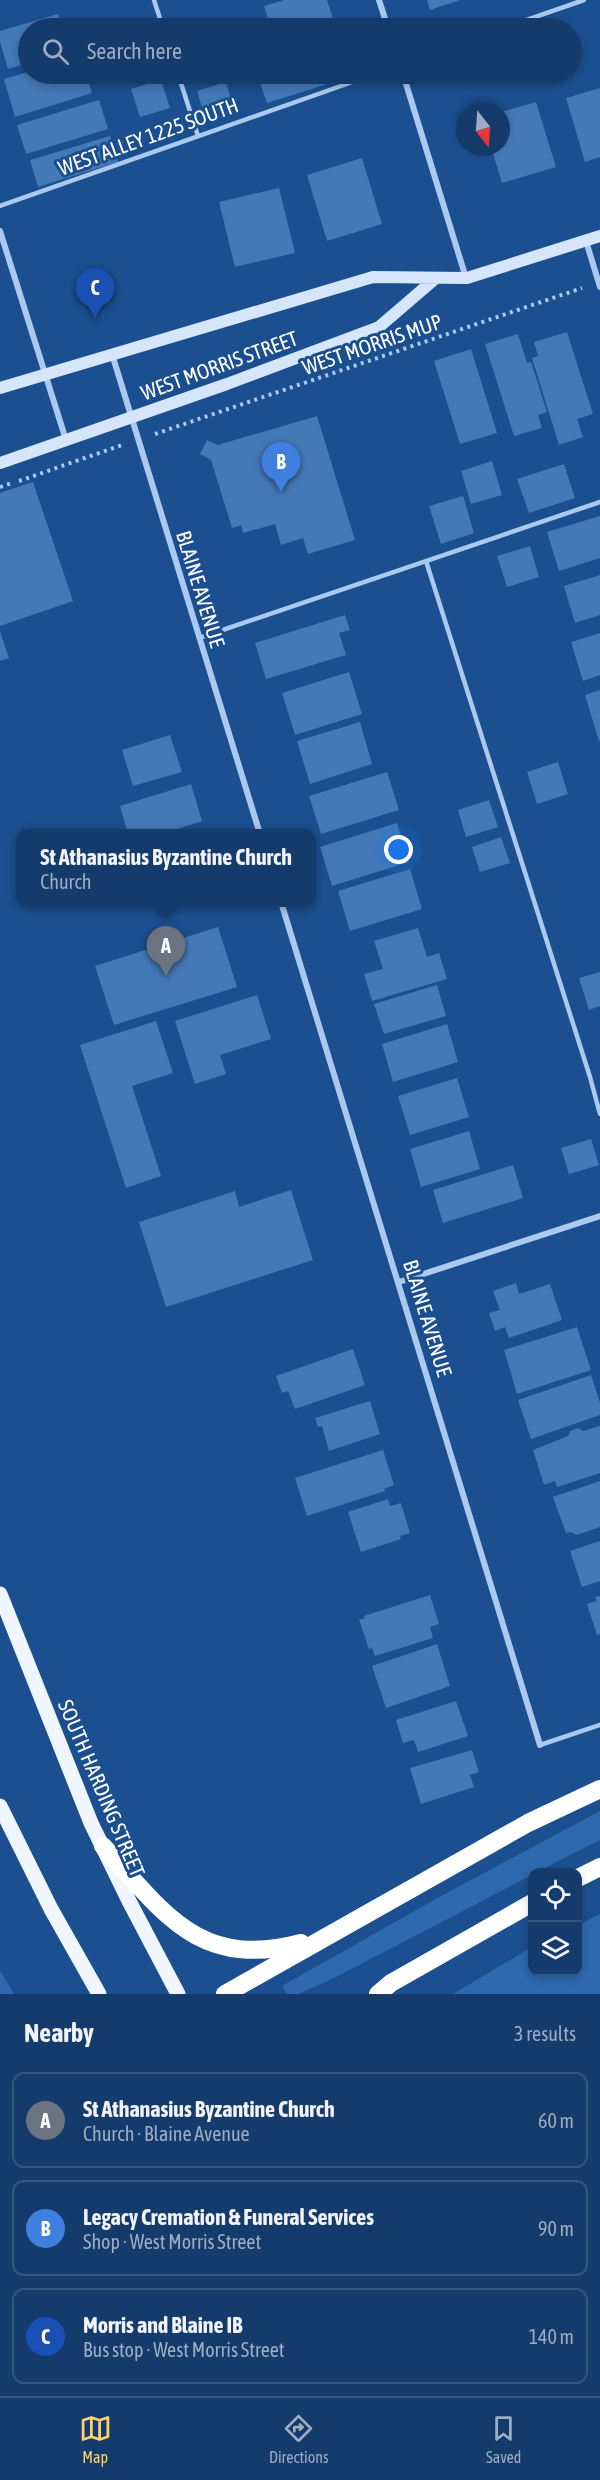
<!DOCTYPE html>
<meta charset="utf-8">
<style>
:root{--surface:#143b6b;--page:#1d4271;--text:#f1f3f6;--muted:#9dadc1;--line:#33557e;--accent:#ffd166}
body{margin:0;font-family:"Asap Condensed",sans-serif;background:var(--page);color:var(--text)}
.controls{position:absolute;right:18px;bottom:18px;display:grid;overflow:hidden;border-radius:12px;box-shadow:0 3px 9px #0003}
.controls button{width:54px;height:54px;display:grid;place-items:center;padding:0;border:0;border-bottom:2px solid var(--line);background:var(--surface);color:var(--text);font:30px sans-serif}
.compass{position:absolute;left:456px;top:102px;width:54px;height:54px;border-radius:50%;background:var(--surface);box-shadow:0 3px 9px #0003;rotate:163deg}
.you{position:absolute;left:399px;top:850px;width:21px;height:21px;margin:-15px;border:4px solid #fff;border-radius:50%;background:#1a73e8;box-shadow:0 0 0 9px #1a73e833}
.badge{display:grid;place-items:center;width:39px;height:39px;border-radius:50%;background:var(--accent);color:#fff;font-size:20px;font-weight:700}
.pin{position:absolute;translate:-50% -50px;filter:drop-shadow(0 2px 3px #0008)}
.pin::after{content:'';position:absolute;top:32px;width:21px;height:18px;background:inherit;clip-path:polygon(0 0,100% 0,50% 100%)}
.popup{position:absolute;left:16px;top:829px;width:300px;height:78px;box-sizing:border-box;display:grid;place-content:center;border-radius:12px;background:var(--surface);filter:drop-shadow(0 2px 4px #0005);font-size:20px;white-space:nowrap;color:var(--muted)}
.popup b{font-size:22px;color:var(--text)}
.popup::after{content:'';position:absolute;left:50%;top:100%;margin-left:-12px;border:12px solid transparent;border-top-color:var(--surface)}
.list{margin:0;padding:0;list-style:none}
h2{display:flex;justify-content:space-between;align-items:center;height:78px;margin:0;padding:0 24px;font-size:26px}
h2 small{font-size:20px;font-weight:400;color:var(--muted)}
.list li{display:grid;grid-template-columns:39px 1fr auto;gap:18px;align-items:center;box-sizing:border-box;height:96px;margin:0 12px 12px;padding:0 12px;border:2px solid var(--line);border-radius:12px}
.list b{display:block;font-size:22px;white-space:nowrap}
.list p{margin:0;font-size:20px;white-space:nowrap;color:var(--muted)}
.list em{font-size:20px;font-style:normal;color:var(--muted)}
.icon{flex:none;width:33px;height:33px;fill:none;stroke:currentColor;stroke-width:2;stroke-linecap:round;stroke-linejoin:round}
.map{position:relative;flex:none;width:600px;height:1994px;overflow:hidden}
.search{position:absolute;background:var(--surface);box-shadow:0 3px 9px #0003;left:18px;right:18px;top:18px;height:66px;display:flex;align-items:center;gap:15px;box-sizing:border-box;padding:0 21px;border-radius:33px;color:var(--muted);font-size:22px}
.sheet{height:402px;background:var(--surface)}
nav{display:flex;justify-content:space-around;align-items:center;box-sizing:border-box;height:84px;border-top:2px solid var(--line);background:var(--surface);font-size:16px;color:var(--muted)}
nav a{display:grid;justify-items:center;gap:3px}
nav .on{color:var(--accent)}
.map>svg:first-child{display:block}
.green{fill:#2e69ad}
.building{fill:#4478b7}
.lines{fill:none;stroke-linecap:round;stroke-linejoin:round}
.path{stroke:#a9c9ee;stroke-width:4;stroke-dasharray:3 4.5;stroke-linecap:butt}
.service{stroke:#a9c9ee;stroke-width:4.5}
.minor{stroke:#a9c9ee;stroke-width:6}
.secondary{stroke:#d6e6fa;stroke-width:12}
.primary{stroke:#f0f6ff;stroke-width:15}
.motorway{stroke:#fff;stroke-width:18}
.labels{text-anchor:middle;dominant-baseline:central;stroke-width:6;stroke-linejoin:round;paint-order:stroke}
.street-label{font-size:21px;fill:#fff;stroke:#1b4f8f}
</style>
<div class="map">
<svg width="600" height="1994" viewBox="0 0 600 1994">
<rect width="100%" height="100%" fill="#1b4f8f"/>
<path class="green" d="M600,1811v29l-63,32h-5v3l-198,103 -36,16h-11l-5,-8 159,-90z
M600,1914v80h-147l79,-47v25h46v-47z
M0,1970l14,24h-14z"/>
<path class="building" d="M284,0h43l8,25 -12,3h-52l-7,-22z
M427,0h33l-30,10z
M58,14l4,14h-34v35l-20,6 -8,-27v-11z
M28,72v2h58l6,19 -77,24 -11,-38z
M257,74h85l2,5 -77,24z
M161,80l9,28 -30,9 -9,-28z
M226,82l8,27 -29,9 -8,-27z
M600,88v69l-15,5 -19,-64z
M99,100l9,29 -82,25 -9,-29z
M536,102l20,65 -54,16 -11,-36h10v-35z
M110,136l8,26 -80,25 -8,-27z
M362,158l20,66 -55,17 -20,-66z
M279,188l16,65 -60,14 -16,-65z
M567,332l26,82 -16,5 6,18 -24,8 -27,-87 6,-2 -4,-14z
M518,334l9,29 4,-1 16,50 -9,3 4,13 -28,8 -29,-92z
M471,349l26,84 -37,11 -26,-83z
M317,416l38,124 -47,14 -5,-16 -22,7 -6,-21 -32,9 -2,-8 -9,3 -21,-68 -11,-6 7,-14 11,5z
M492,461l10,34 -31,9 -10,-33z
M564,464l11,34 -46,15 -12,-34z
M33,482l40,119 -73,25v-133z
M463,496l11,37 -33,11 -12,-38z
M600,516v42l-41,13 -12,-39z
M530,546l9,31 -32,10 -10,-31z
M600,575v40l-25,8 -11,-37z
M345,615l5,15 -11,3 7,22 -80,24 -11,-36z
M0,631l9,27 -9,3z
M600,633v42l-17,6 -12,-39z
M349,672l13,42 -67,21 -13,-42z
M600,690v51h-1l-14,-46z
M360,722l12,42 -62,20 -13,-43z
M170,735l12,37 -49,14 -11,-36z
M558,762l10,32 -31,10 -10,-32z
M387,772l12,38 -78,24 -12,-38z
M191,784l11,37 -40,13h-34l-8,-28z
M489,800l9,27 -32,10 -8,-27z
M397,823l12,39 -77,24 -12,-39z
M501,837l9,26 -30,9 -8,-25z
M410,869l12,40 -72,22 -12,-40z
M218,927l19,60 -123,38 -19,-59z
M418,928l9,29 12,-4 8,26 -75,22 -8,-27 19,-5 -9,-28z
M600,972v34l-11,4 -10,-32z
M437,985l9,31 -62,18 -10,-30z
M257,995l14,44 -51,16 6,19 -31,10 -20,-63z
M156,1021l17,52 -41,13 29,90 -35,12 -46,-143z
M447,1024l11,38 -65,20 -11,-38z
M457,1078l12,39 -59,18 -12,-39z
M469,1131l11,38 -59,18 -11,-38z
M591,1139l8,26 -30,9 -8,-26z
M513,1165l10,33 -80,25 -10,-33z
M291,1190l22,70 -147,47 -27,-85 96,-31 4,16z
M516,1283l3,11 31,-10 12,36 -53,18 -4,-11 -10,4 -6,-18 11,-3 -7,-19z
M577,1327l14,43 -74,24 -13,-44z
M353,1349l12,36 -70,24 -7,-18 -6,2 -6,-17z
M591,1375l9,28v12l-69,24 -13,-39z
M370,1401l10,33 -51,17 -7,-25 -4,1 -3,-9z
M600,1426v47l-43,14 -2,-6 -11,4 -11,-35 35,-14 2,-5 8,-3 5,3z
M383,1450l11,35 -10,4 1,2 -78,25 -12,-38z
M600,1481v46l-23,8 -6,-3 -5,1 -13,-36z
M388,1499l2,7 11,-3 9,30 -10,3 1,3 -40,13 -13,-40z
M600,1541v40l-18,6 -12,-36z
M430,1595l9,29 -9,3 3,11 -58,18 -3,-8 -3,1 -10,-29 6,-2 -1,-2z
M600,1596v38l-3,1 -10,-31 10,-3 -2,-4z
M437,1644l13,42 -64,22 -14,-42z
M456,1701l12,35 -50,16 -4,-12 -11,3 -7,-23z
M472,1750l7,22 -9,3 4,12 -53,17 -11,-36z"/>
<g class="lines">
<path class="path" d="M155,434l427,-146
M19,481l103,-36
M0,487l12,-4"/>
<path class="service" d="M154,0l9,28
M503,28l81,-28
M178,74l20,62
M0,206l375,-132
M426,561l164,516 10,37
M199,638l401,-136
M540,1745l60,-20"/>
<path class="minor" d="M379,0l9,28
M403,74l63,204
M0,231l66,209
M586,241l14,46
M112,354l148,480
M281,902l259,843
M399,1282l201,-66"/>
<path class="secondary" d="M0,388l373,-111 94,1 133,-42
M0,463l227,-79 152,-57 57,-49"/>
<path class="primary" d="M0,1594l91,229 38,78 49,93
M0,1806l51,103 48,85"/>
<path class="motorway" d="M103,1846c61,67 96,124 198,97
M578,1878l22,-11
M225,1994l303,-171 72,-34
M378,1994l13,-11 141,-80"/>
</g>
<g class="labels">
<g class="street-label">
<text transform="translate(148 136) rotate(-20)">WEST ALLEY 1225 SOUTH</text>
<text transform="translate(372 344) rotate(-19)">WEST MORRIS MUP</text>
<text transform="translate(219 365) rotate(-20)">WEST MORRIS STREET</text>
<text transform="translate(201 589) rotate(73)">BLAINE AVENUE</text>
<text transform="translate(428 1318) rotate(73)">BLAINE AVENUE</text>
<text transform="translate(102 1788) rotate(67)">SOUTH HARDING STREET</text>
</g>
</g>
</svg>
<div class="controls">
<button><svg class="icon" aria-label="locate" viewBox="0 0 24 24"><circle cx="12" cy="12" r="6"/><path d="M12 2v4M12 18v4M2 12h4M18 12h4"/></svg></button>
<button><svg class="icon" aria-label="layers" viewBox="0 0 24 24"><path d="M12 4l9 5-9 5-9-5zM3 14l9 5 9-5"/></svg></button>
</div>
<svg class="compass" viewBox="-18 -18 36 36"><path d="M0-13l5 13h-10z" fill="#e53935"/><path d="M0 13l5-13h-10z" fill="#9dadc1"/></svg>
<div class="you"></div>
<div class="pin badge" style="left:166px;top:976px;background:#6b7280">A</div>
<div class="popup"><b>St Athanasius Byzantine Church</b>Church</div>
<div class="pin badge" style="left:281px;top:492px;background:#3f7fe0">B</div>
<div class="pin badge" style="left:95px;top:318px;background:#1a4fb4">C</div>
<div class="search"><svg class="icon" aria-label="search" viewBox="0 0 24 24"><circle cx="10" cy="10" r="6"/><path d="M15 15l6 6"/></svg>Search here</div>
</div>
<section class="sheet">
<h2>Nearby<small>3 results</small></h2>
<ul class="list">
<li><span class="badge" style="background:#6b7280">A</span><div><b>St Athanasius Byzantine Church</b><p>Church · Blaine Avenue</p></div><em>60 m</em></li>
<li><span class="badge" style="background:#3f7fe0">B</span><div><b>Legacy Cremation &amp; Funeral Services</b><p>Shop · West Morris Street</p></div><em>90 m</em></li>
<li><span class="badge" style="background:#1a4fb4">C</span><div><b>Morris and Blaine IB</b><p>Bus stop · West Morris Street</p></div><em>140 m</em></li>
</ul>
</section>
<nav>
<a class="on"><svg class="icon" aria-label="map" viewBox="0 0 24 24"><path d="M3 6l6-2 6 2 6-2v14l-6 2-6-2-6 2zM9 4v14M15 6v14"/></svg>Map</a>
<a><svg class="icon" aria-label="directions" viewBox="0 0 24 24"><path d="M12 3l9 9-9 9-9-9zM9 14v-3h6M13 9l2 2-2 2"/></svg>Directions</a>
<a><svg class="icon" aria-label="saved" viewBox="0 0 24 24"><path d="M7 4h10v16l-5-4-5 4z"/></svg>Saved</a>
</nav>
